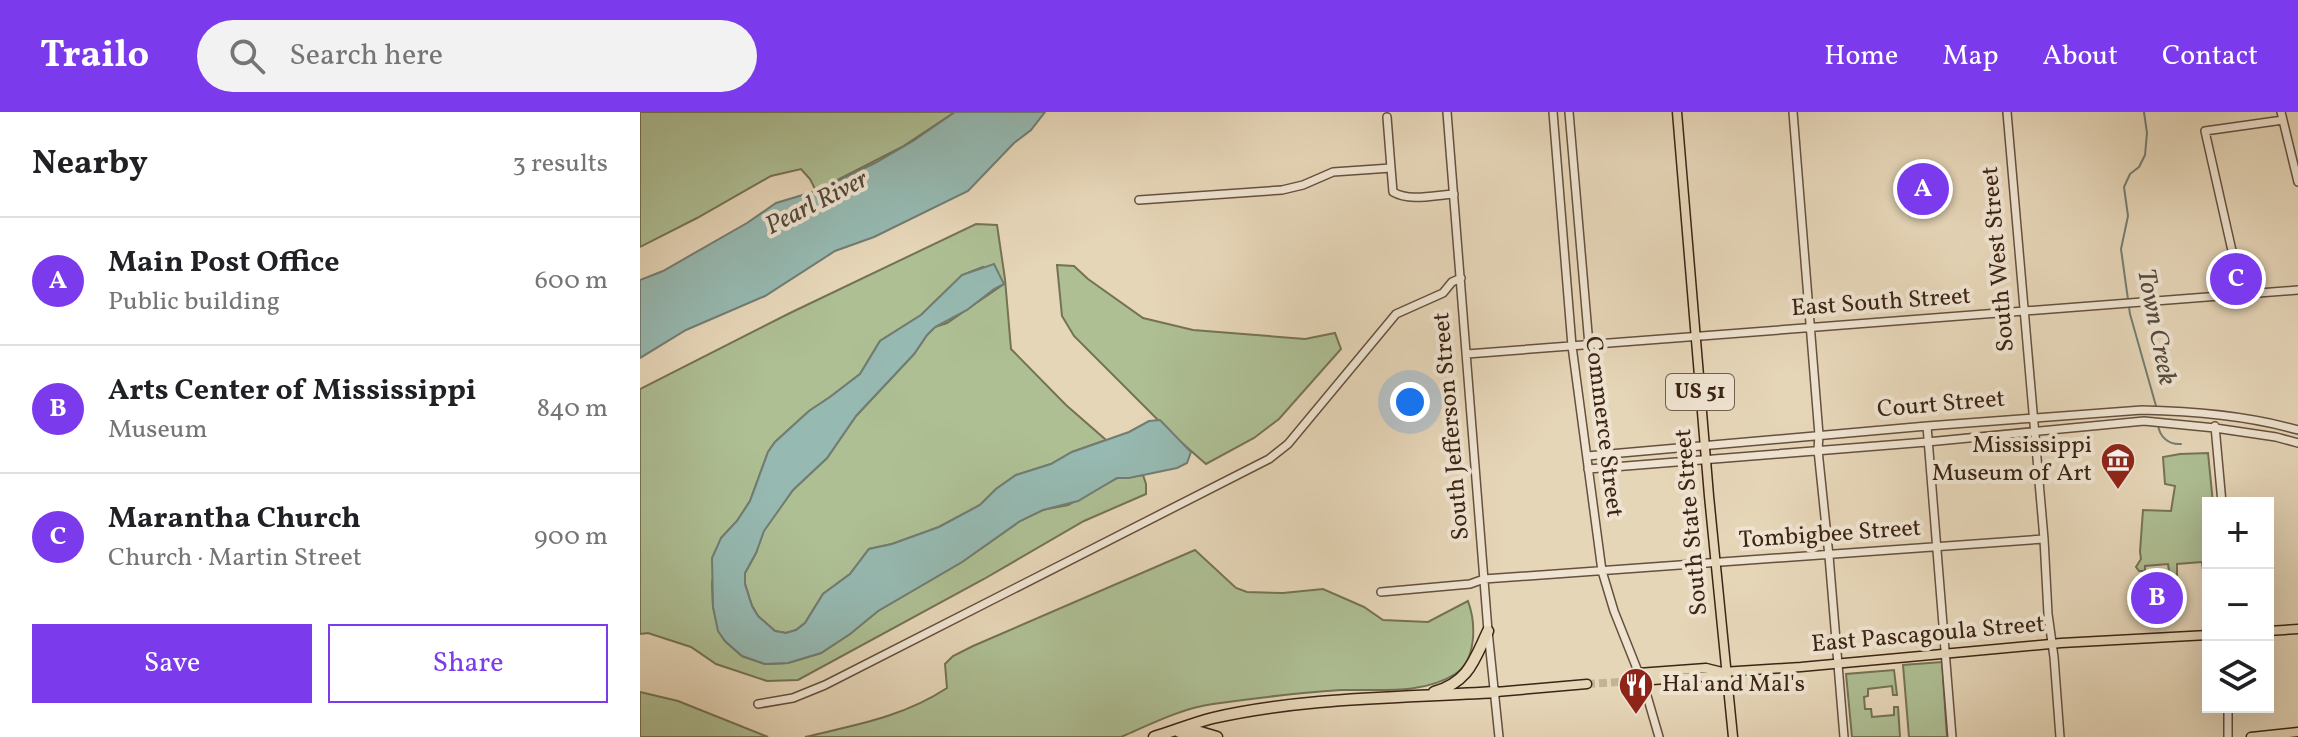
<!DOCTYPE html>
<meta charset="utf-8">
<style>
:root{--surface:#fff;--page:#f2f2f2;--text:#202124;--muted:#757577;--line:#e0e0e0;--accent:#7c3aed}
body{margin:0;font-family:Vollkorn,serif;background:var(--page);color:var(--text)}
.controls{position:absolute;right:24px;bottom:24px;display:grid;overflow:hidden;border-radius:0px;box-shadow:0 8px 32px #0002}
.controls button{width:72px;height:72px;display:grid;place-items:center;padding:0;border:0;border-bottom:2px solid var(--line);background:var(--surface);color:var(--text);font:40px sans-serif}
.you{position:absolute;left:770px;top:290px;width:28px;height:28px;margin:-20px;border:6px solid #fff;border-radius:50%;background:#1a73e8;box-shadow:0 0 0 12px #1a73e833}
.badge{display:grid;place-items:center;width:52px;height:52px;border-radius:50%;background:var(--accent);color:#fff;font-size:26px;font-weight:700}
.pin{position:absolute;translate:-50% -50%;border:4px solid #fff;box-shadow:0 2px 8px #0006}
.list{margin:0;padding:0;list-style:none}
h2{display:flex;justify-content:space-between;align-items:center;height:104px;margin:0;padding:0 32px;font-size:34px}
h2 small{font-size:26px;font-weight:400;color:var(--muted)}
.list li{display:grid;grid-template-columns:52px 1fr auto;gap:24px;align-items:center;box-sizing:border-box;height:128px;padding:0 32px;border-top:2px solid var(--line)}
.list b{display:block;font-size:30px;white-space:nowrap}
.list p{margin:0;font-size:26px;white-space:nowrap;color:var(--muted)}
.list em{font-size:26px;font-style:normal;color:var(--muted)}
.actions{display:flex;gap:16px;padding:24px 32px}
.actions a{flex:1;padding:18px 0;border:2px solid var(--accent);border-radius:0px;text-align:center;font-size:28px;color:var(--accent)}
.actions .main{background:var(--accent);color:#fff}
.icon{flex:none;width:44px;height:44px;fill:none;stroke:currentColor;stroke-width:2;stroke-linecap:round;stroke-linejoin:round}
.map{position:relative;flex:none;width:1658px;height:625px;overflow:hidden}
header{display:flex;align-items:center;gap:48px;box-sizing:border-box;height:112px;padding:0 40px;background:var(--accent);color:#fff}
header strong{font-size:38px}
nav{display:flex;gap:44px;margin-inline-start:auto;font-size:28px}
.search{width:560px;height:72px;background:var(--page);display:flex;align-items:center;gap:20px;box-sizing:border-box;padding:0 28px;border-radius:44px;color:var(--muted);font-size:30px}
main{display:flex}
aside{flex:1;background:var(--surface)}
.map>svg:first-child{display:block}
.green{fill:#aebf94;stroke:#757254;stroke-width:2}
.water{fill:#96b9b1;stroke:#727d73;stroke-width:2}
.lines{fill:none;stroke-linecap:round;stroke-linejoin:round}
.stream{stroke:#727d73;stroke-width:2}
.major-tunnel{stroke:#c4b297;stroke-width:8;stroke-dasharray:8 4;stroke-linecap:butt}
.minor-casing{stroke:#66503e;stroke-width:10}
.major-casing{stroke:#3c2415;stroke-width:11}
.highway-casing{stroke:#3c2415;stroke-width:13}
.minor{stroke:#efe4d1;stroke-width:7}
.major{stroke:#e6d6b8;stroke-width:8}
.highway{stroke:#e6d6b8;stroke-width:10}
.labels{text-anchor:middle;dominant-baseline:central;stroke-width:8;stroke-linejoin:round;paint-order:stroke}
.shield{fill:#efe4d1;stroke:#725e4d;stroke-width:2}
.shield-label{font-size:22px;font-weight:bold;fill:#3c2415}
.street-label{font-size:24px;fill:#3c2415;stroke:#efe4d1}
.poi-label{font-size:24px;fill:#3c2415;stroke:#efe4d1;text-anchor:end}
.water-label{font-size:26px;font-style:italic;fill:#52493c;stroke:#efe4d1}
</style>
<header>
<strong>Trailo</strong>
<div class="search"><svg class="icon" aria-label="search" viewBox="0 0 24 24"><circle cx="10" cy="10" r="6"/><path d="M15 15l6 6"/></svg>Search here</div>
<nav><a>Home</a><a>Map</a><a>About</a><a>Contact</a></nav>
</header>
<main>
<aside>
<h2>Nearby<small>3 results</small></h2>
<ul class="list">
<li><span class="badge">A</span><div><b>Main Post Office</b><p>Public building</p></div><em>600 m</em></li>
<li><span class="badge">B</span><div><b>Arts Center of Mississippi</b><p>Museum</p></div><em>840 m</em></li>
<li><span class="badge">C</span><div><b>Marantha Church</b><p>Church · Martin Street</p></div><em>900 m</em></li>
</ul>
<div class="actions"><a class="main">Save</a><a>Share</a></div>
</aside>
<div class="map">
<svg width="1658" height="625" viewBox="0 0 1658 625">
<rect width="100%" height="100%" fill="#e6d6b8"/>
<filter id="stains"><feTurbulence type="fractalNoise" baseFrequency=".0025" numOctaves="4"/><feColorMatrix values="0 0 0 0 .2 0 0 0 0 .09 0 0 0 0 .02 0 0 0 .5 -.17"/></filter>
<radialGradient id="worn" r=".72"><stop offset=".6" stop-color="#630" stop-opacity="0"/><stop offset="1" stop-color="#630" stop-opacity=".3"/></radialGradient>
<path class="green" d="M0,0h315l-53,35 -86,44 -6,-12 -9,-10 -30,7 -74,42 -57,29z
M336,112l21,1 8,54 6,70 55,56 40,35 -34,12 -21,12 -35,11 -20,14 -16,16 -41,22 -47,17 -23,5 -19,25 -27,20 -18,29 -9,7 -10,3 -11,-2 -17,-15 -6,-10 -7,-22v-11l11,-20 7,-22 30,-41 34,-32 29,-42 58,-62 13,-19 8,-8 12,-4 57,-39 -21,-17 -21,8 -41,40 -41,26 -20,33 -30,23 -21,14 -34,31 -7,10 -18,49 -13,20 -16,17 -9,45 1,24 6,24 6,10 17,15 23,8 23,-1 33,-10 29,-19 28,-23 84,-49 58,-41 22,-11 26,-5 49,-27 26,-3 3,9v10l-62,27 -100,58 -186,101 -31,1 -51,-17 -25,-17 -43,-14 -8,1v-245l150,-76z
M417,153l17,1 14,13 55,39 50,12 112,9 30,-6 6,16 -62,70 -25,19 -48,26 -32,-28 -100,-100 -12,-20z
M1568,341l5,50h-5v82h-3l-3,-23 -25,2v14h-7l-2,-14 -23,2v5h-6l-3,-4 5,-8 -1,-7 3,-42 28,1 4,-25 -10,-2 -2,-27 17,-3z
M555,438l41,38 11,4 36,1 40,-4 41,18 19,13 45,2 40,-21c8,22 9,59 -13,73 -32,21 -78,15 -114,16 -43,3 -86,8 -128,14 -31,4 -64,21 -92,33h-316c50,-12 98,-20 142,-49l-2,-24 8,-8 20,-10z
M1302,550l5,75h-38l-6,-72z
M1254,558l3,25h-4l-1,-9 -24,3v7l-4,1 1,12h6l1,8 22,-2v-8h4l2,30h-48l-6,-63z
M0,580l38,9 90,36h-128z"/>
<path class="water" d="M315,0h90l-14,18 -17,13 -46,48 -94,46 -39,14 -70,45 -79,34 -46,28v-78l23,-9 84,-48 29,-20 40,-12 59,-28 38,-22z
M354,152l10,20 -10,5 -27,21 -32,17 -8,8 -13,19 -58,62 -29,42 -34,32 -29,41 -8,22 -11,20v11l7,22 6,10 17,15 11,2 10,-3 9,-7 18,-29 27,-20 19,-25 23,-5 47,-17 41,-22 16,-16 20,-14 35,-11 21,-12 57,-20 20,-11 11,-1 31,32 -4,11 -10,5 -48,10h-12l-39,23 -35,9 -23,11 -58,41 -84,49 -28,23 -29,19 -33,10 -23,1 -23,-8 -17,-15 -7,-10 -5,-24 -1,-49 9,-20 16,-17 13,-20 18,-49 7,-10 34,-31 21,-14 30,-23 20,-33 41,-26 41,-40z"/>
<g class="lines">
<path class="stream" d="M1504,0l3,21 -2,22 -6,12 -9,7 -6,13 4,29 -7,33 9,65 26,92
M1518,312c1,13 11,21 23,20"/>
<path class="major-tunnel" d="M947,572l60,-4"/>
<g class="minor-casing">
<path id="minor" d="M807,0l41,519 11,106
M913,0l19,234 30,225 12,40 31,78 14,48
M929,0l20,233
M1153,0l26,323 -1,15 11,106 15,181
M1367,0l37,427 4,75 6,43 6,80
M1641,0l17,70
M747,5l4,51
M499,88l143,-10 21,-5 30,-13 58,-4 2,24c17,10 42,3 61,2
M1602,183l-37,-164 78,-11
M827,242l831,-64
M1287,314l25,311
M1575,314l7,77
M947,344l340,-30 215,-16c51,1 107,6 156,20
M948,357l339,-27 217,-21 71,7 61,9 22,6
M741,480l89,-8 14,-5 560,-40
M118,592l35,-6 32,-13 444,-226 19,-15 108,-130 47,-21 9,-11 9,-4
M1588,595v30"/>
</g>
<g class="major-casing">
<path id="major" d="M1037,0l32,384 24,241
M1628,519l30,-2
M998,561l68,-5 16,4
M1012,568l61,-4 9,-4 79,-5 260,-24 147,-8
M856,580l91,-8
M1611,625l47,-5"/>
</g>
<g class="highway-casing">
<path id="highway" d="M794,580c35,-10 40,-32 54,-61
M539,620h21l17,5
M514,625c20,-6 39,-14 59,-19 92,-21 189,-20 283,-26"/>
</g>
<use href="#minor" class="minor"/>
<use href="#major" class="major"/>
<use href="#highway" class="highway"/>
</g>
<defs>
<g id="museum-pin" transform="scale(1.8)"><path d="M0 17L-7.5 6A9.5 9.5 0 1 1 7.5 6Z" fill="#8f2418" stroke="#efe4d1"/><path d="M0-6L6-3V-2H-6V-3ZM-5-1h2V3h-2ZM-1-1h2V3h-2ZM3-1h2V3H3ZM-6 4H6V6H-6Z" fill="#fff"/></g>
<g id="restaurant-pin" transform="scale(1.8)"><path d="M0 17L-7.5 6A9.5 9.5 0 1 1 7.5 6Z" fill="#8f2418" stroke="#efe4d1"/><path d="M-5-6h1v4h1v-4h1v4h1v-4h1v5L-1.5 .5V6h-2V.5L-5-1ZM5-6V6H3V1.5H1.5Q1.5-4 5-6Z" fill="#fff"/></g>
</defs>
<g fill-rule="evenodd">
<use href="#museum-pin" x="1478" y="348"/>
<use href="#restaurant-pin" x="996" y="573"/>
</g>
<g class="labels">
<rect class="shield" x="1026" y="262" width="68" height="36" rx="6"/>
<g class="shield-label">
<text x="1060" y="280">US 51</text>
</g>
<g class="street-label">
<text transform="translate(1359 147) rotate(-95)">South West Street</text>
<text transform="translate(1241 191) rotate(-4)">East South Street</text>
<text transform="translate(1301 293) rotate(-5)">Court Street</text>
<text transform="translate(812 314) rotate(-95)">South Jefferson Street</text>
<text transform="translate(963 315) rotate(83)">Commerce Street</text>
<text transform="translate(1052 410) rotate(-95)">South State Street</text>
<text transform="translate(1190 423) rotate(-4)">Tombigbee Street</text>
<text transform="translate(1288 523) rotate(-5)">East Pascagoula Street</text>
</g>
<g class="poi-label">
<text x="1452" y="334">Mississippi<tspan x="1452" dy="28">Museum of Art</tspan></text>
<text x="1022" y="573" text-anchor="start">Hal and Mal's</text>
</g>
<g class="water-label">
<text transform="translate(177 91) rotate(-27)">Pearl River</text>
<text transform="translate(1516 215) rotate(79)">Town Creek</text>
</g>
</g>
<rect width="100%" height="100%" filter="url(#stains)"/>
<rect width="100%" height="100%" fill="url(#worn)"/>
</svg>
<div class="controls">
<button>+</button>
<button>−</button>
<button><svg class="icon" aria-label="layers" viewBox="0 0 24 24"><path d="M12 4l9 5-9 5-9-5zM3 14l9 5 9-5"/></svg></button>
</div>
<div class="you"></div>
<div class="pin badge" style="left:1283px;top:77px">A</div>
<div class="pin badge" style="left:1517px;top:486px">B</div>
<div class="pin badge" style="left:1596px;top:167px">C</div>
</div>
</main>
